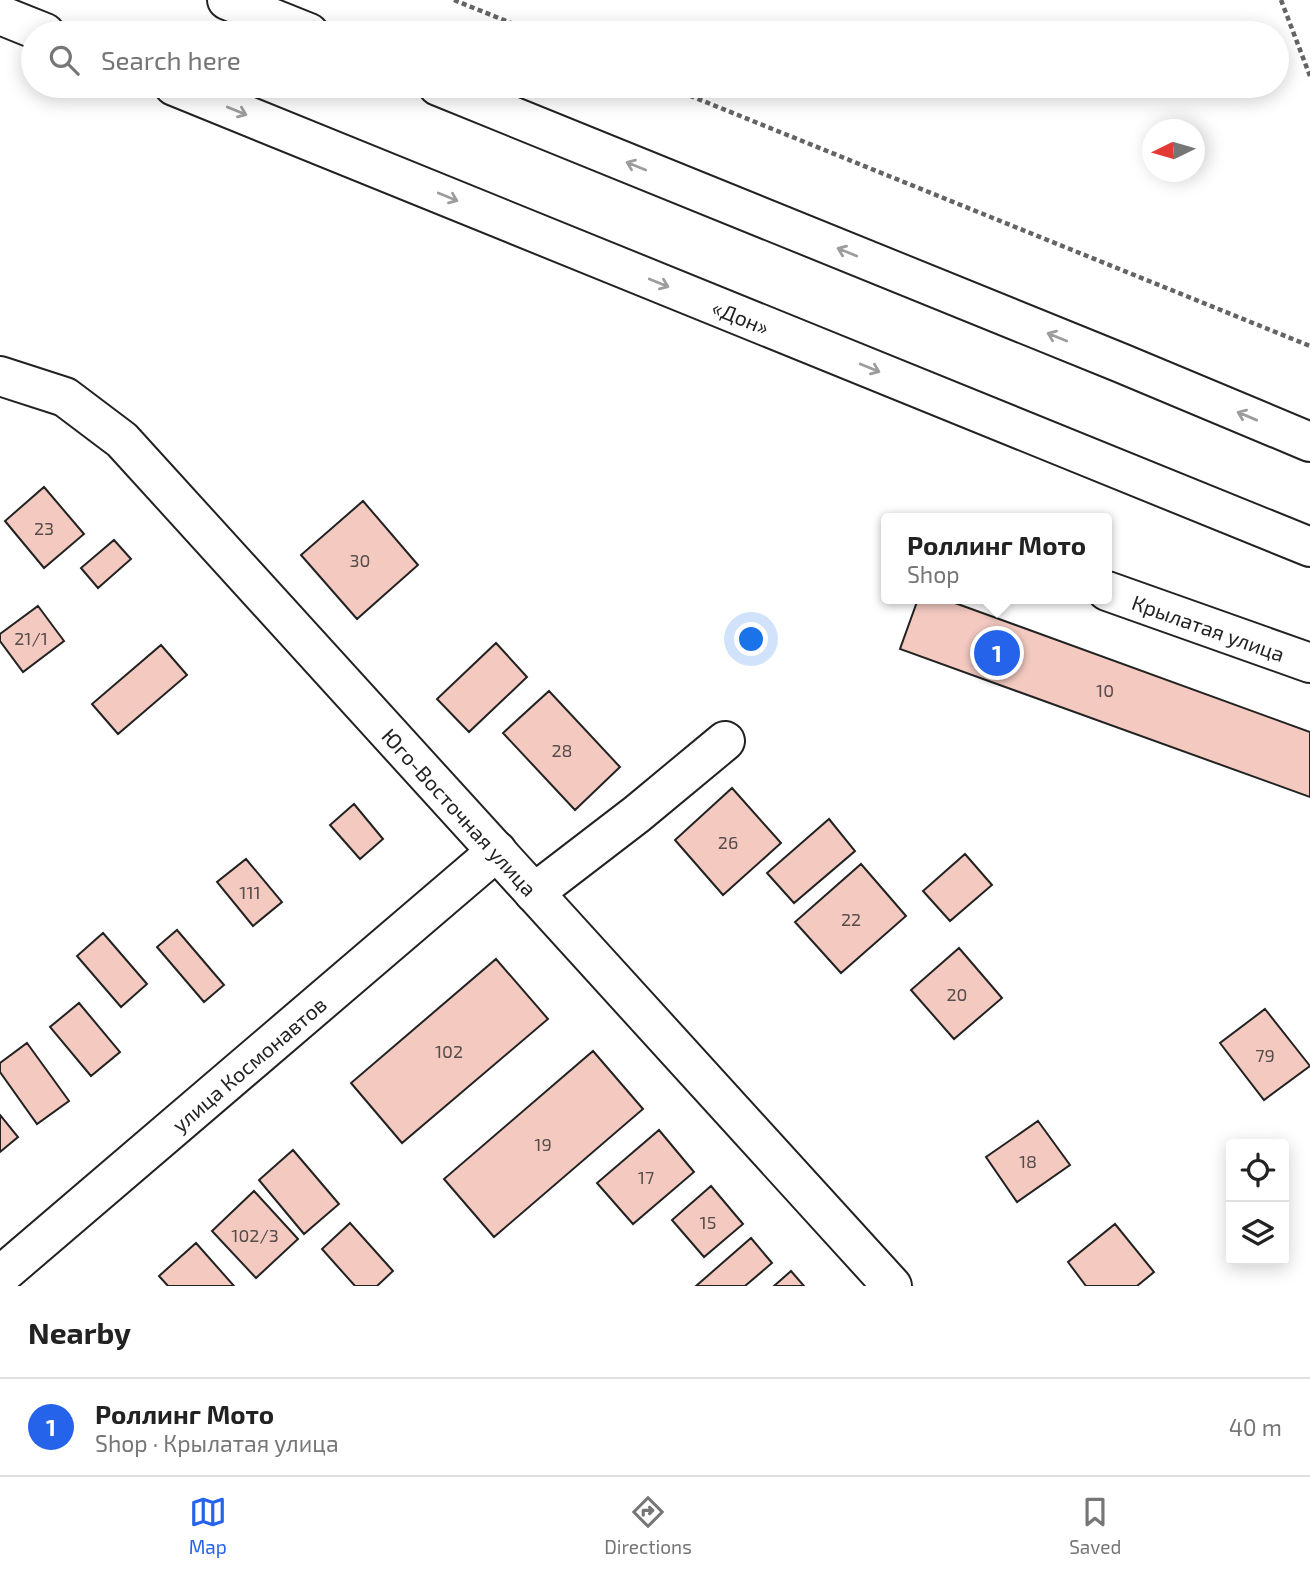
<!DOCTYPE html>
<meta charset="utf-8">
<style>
:root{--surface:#fff;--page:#f6f6f6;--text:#222;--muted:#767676;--line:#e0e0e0;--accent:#2563eb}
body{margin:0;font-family:"Exo 2",sans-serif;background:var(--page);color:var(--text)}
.controls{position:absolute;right:21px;bottom:21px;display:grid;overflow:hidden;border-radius:7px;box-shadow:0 4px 18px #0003}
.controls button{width:63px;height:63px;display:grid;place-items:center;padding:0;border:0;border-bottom:2px solid var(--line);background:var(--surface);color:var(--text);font:35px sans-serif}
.compass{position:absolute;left:1142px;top:119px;width:63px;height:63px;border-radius:50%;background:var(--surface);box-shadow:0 4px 18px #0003;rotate:265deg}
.you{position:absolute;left:752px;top:640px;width:24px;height:24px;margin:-18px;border:5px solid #fff;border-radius:50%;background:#1a73e8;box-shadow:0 0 0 10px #1a73e833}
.badge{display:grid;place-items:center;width:46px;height:46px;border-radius:50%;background:var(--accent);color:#fff;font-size:23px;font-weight:700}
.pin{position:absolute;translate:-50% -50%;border:4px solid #fff;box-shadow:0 2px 7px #0006}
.popup{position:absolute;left:881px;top:513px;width:231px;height:91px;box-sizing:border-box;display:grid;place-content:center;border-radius:7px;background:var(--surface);filter:drop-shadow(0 2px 5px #0005);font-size:23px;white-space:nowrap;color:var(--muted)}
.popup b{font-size:26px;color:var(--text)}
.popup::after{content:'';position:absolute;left:50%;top:100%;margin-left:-14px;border:14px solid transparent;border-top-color:var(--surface)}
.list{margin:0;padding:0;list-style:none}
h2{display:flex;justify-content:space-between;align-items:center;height:91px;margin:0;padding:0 28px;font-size:30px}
h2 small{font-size:23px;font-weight:400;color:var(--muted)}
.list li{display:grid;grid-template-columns:46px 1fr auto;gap:21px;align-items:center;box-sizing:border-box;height:98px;padding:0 28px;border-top:2px solid var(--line)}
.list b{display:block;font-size:26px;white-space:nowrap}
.list p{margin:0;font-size:23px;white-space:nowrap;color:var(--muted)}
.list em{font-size:23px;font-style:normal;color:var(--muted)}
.icon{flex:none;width:38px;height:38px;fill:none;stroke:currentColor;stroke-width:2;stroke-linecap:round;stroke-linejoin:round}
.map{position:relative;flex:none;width:1310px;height:1286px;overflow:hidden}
.search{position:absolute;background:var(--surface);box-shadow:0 4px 18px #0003;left:21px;right:21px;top:21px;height:77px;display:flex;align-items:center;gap:18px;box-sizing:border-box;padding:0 24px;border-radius:38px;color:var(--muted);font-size:26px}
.sheet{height:189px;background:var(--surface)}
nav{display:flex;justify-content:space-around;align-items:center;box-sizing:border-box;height:98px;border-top:2px solid var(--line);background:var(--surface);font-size:19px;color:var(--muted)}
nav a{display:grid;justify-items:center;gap:4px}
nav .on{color:var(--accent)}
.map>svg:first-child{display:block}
.building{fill:#f3c9c0;stroke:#222;stroke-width:2}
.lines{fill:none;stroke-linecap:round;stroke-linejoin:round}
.minor-casing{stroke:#222;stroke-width:42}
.highway-casing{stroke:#222;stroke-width:42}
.path{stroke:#646464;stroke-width:4.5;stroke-dasharray:5 3.5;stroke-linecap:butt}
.minor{stroke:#fff;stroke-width:38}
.highway{stroke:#fff;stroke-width:38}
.oneway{stroke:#9c9c9c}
.labels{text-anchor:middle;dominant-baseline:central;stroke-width:5;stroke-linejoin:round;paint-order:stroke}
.number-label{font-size:18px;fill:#564c4a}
.street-label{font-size:21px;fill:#222;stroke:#fff}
</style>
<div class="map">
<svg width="1310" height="1286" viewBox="0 0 1310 1286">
<rect width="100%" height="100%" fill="#fff"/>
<path class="building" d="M44,487l40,47 -40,34 -39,-47z
M363,501l55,64 -61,54 -56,-64z
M114,540l17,19 -33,29 -17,-20z
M918,599h26l366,133v65l-410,-148z
M38,606l26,35 -41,31 -23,-31v-7z
M496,643l31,34 -58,55 -32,-33z
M161,645l26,30 -69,59 -26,-30z
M549,691l71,76 -45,43 -72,-77z
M732,788l49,55 -58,52 -48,-55z
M354,804l29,35 -23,20 -30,-34z
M829,819l26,32 -61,52 -27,-30z
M965,854l27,31 -42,36 -27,-30z
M246,859l36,43 -29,24 -36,-44z
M861,864l45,52 -65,57 -46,-51z
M177,930l47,55 -20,17 -47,-55z
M103,933l44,51 -26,23 -44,-51z
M959,948l43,50 -48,41 -43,-49z
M496,959l52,60 -146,124 -51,-60z
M79,1003l41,49 -29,24 -41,-49z
M1265,1009l45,57 -46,34 -44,-57z
M27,1043l42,58 -32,23 -37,-52v-9z
M593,1051l50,58 -149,128 -50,-58z
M0,1115l18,22 -18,15z
M1038,1121l32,44 -53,37 -31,-45z
M659,1130l35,42 -61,52 -36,-41z
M293,1150l46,54 -35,30 -45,-54z
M711,1186l32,38 -39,33 -32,-37z
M254,1191l44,48 -42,39 -44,-47z
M350,1223l43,48 -16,15h-22l-33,-37z
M1115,1224l39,48 -17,14h-51l-18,-24z
M751,1238l21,25 -27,23h-49z
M196,1243l38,43h-66l-9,-10z
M791,1271l13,15h-30z"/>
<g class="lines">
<g class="minor-casing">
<g id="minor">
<path id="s1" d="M0,376l65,21 57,43 770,846"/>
<path id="s2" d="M1107,591l203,72"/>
<path d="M534,893l103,-79 88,-73"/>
<path id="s3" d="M0,1276l497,-425"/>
</g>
</g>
<g class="highway-casing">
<g id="highway">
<path d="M227,0l82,33"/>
<path d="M0,15l45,18"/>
<path id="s4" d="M174,86l1136,461"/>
<path d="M438,86l683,277 189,79"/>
</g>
</g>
<path class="path" d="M454,0l82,33
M1281,0l29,76
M666,86l644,260"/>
<use href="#minor" class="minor"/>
<use href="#highway" class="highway"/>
</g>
<defs><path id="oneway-shaft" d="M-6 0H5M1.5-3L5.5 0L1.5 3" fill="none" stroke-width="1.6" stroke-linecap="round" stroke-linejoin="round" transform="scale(1.75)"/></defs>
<g class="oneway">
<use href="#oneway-shaft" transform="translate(237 111) rotate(22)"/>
<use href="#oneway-shaft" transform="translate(636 166) rotate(-158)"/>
<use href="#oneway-shaft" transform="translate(448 197) rotate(22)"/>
<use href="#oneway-shaft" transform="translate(847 252) rotate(-158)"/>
<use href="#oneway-shaft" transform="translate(659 283) rotate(22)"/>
<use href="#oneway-shaft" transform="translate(1057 337) rotate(-158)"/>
<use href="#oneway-shaft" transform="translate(870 368) rotate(22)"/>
<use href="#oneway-shaft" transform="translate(1247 416) rotate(-157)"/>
</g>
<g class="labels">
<g class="number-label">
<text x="44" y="528">23</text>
<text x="360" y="560">30</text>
<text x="31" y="638">21/1</text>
<text x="1105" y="690">10</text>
<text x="562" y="750">28</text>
<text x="728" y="842">26</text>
<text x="250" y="892">111</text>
<text x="851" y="919">22</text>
<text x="957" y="994">20</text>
<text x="449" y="1051">102</text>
<text x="1265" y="1055">79</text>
<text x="543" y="1144">19</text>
<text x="1028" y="1161">18</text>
<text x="646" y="1177">17</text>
<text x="708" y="1222">15</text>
<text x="255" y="1235">102/3</text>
</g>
<g class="street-label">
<text stroke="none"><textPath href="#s4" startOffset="612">«Дон»</textPath></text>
<text stroke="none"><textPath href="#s2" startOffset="108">Крылатая улица</textPath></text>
<text stroke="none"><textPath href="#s1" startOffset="642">Юго-Восточная улица</textPath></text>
<text stroke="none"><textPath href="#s3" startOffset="327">улица Космонавтов</textPath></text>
</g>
</g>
</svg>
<div class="controls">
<button><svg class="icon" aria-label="locate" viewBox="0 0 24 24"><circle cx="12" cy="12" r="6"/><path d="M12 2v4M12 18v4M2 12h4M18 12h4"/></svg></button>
<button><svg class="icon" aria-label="layers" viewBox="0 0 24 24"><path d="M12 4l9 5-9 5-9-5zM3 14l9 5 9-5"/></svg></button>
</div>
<svg class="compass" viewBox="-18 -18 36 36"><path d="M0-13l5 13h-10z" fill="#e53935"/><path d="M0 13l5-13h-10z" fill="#767676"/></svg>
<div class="you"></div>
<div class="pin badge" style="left:997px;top:653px">1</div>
<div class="popup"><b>Роллинг Мото</b>Shop</div>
<div class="search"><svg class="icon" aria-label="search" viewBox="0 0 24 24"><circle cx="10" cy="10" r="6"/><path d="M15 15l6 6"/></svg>Search here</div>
</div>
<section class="sheet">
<h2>Nearby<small></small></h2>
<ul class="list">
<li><span class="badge">1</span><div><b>Роллинг Мото</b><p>Shop · Крылатая улица</p></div><em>40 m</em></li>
</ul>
</section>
<nav>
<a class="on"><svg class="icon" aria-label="map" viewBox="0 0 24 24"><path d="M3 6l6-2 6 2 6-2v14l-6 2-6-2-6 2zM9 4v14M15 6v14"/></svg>Map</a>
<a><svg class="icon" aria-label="directions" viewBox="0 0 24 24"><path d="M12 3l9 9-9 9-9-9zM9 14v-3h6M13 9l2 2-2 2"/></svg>Directions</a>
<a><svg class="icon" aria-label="saved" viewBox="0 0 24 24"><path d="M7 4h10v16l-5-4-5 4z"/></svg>Saved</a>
</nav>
